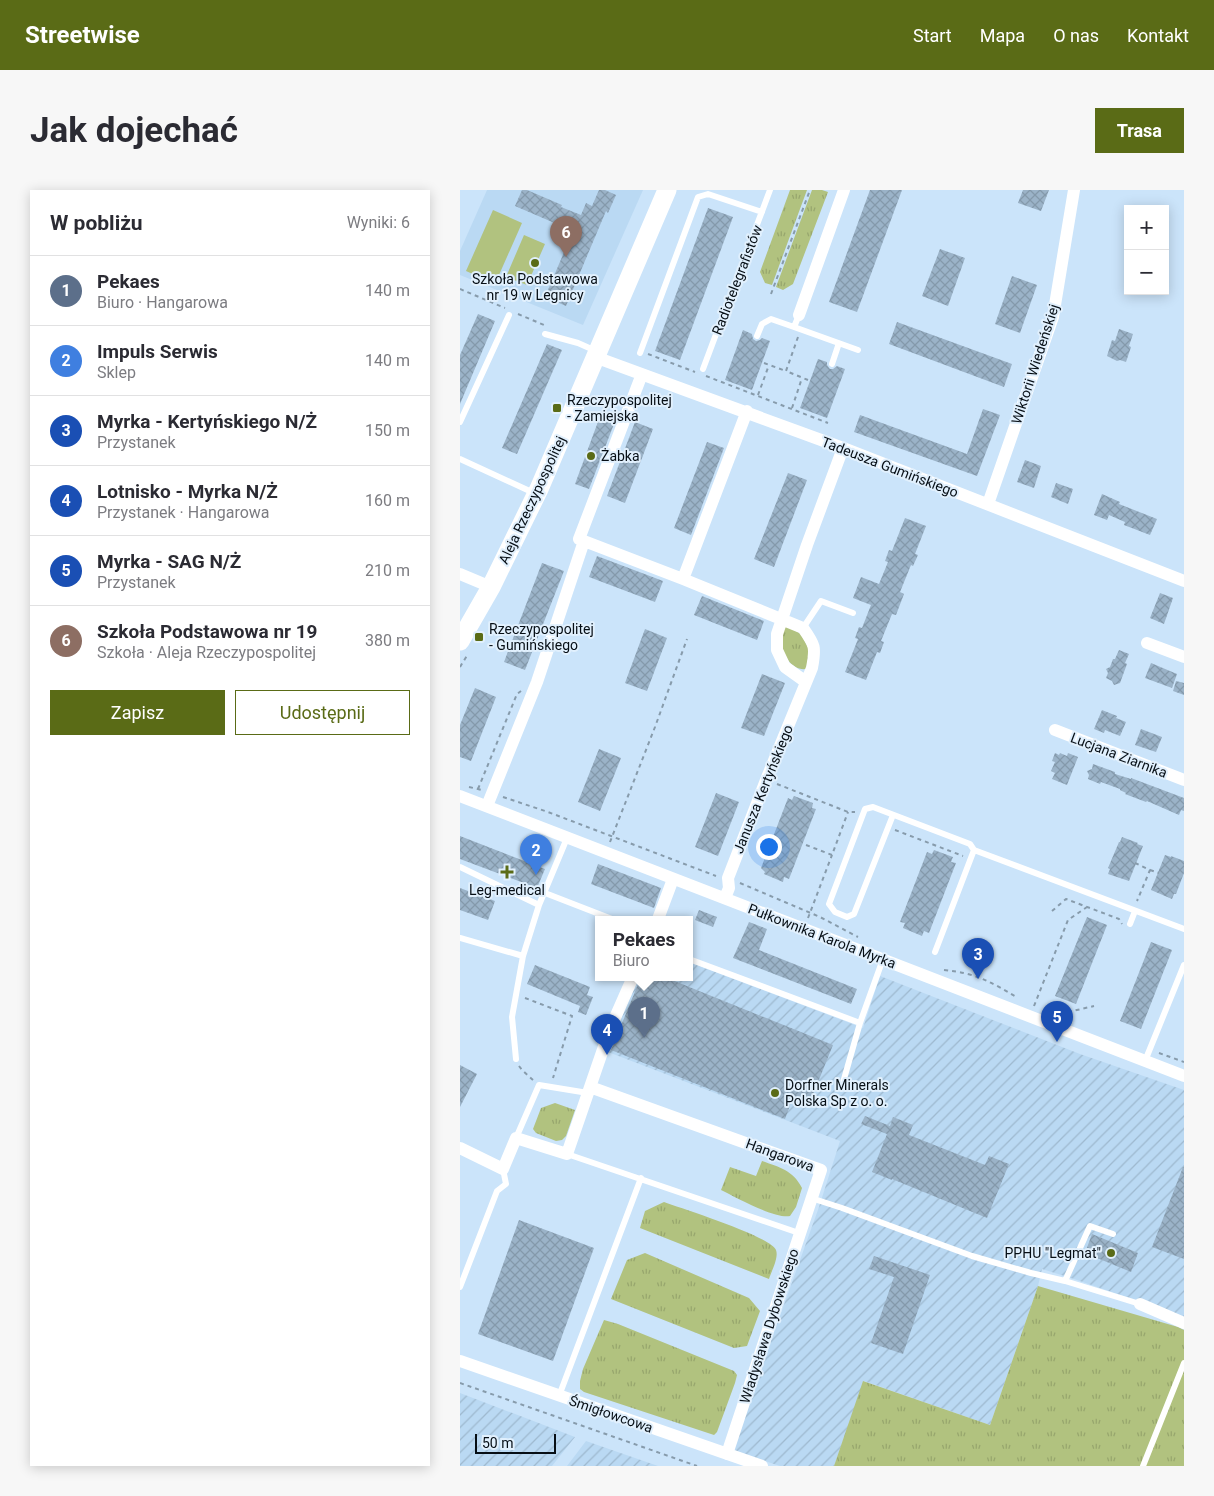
<!DOCTYPE html>
<html lang="pl">
<meta charset="utf-8">
<style>
:root{--surface:#fff;--page:#f7f7f7;--text:#2b2b33;--muted:#7c7c81;--line:#e1e1e2;--accent:#5a6b16}
body{margin:0;font-family:Roboto,sans-serif;background:var(--page);color:var(--text)}
.controls{position:absolute;right:15px;top:15px;display:grid;overflow:hidden;border-radius:0px;box-shadow:0 2px 12px #0003}
.controls button{width:45px;height:45px;display:grid;place-items:center;padding:0;border:0;border-bottom:1px solid var(--line);background:var(--surface);color:var(--text);font:25px sans-serif}
.scale{position:absolute;left:15px;bottom:12px;width:81px;box-sizing:border-box;padding-left:5px;border:2px solid #060e15;border-top:0;font-size:14px;line-height:18px;white-space:nowrap;color:#060e15;-webkit-text-stroke:4px #e1f0fd;paint-order:stroke}
.you{position:absolute;left:308px;top:656px;width:18px;height:18px;margin:-12px;border:4px solid #fff;border-radius:50%;background:#1a73e8;box-shadow:0 0 0 8px #1a73e833}
.badge{display:grid;place-items:center;width:32px;height:32px;border-radius:50%;background:var(--accent);color:#fff;font-size:16px;font-weight:700}
.pin{position:absolute;translate:-50% -41px;filter:drop-shadow(0 1px 2px #0008)}
.pin::after{content:'';position:absolute;top:26px;width:18px;height:15px;background:inherit;clip-path:polygon(0 0,100% 0,50% 100%)}
.popup{position:absolute;left:135px;top:726px;width:98px;height:65px;box-sizing:border-box;display:grid;place-content:center;border-radius:0px;background:var(--surface);filter:drop-shadow(0 1px 4px #0005);font-size:16px;white-space:nowrap;color:var(--muted)}
.popup b{font-size:19px;color:var(--text)}
.popup::after{content:'';position:absolute;left:50%;top:100%;margin-left:-10px;border:10px solid transparent;border-top-color:var(--surface)}
.list{margin:0;padding:0;list-style:none}
h2{display:flex;justify-content:space-between;align-items:center;height:65px;margin:0;padding:0 20px;font-size:21px}
h2 small{font-size:16px;font-weight:400;color:var(--muted)}
.list li{display:grid;grid-template-columns:32px 1fr auto;gap:15px;align-items:center;box-sizing:border-box;height:70px;padding:0 20px;border-top:1px solid var(--line)}
.list b{display:block;font-size:19px;white-space:nowrap}
.list p{margin:0;font-size:16px;white-space:nowrap;color:var(--muted)}
.list em{font-size:16px;font-style:normal;color:var(--muted)}
.actions{display:flex;gap:10px;padding:15px 20px}
.actions a{flex:1;padding:11px 0;border:1px solid var(--accent);border-radius:0px;text-align:center;font-size:18px;color:var(--accent)}
.actions .main{background:var(--accent);color:#fff}
.map{position:relative;flex:none;width:724px;height:1276px;overflow:hidden;border-radius:0px}
header{display:flex;align-items:center;gap:30px;box-sizing:border-box;height:70px;padding:0 25px;background:var(--accent);color:#fff}
header strong{font-size:24px}
nav{display:flex;gap:28px;margin-inline-start:auto;font-size:18px}
.intro{display:flex;align-items:center;justify-content:space-between;box-sizing:border-box;height:120px;padding:0 30px}
h1{margin:0;font-size:35px}
.button{padding:12px 22px;border-radius:0px;background:var(--accent);color:#fff;font-size:18px;font-weight:700}
main{display:flex;gap:30px;padding:0 30px}
aside{flex:1;background:var(--surface);border-radius:0px;box-shadow:0 2px 12px #0003}
.map>svg:first-child{display:block}
.built{fill:#bad9f3}
.industrial{fill:url(#industrial-furrows)}
.grass{fill:url(#grass-tufts)}
.garden{fill:#b1c27f}
.building{fill:url(#building-cross-hatch)}
.lines{fill:none;stroke-linecap:round;stroke-linejoin:round}
.path{stroke:#879bab;stroke-width:2;stroke-dasharray:4 4;stroke-linecap:butt}
.lane{stroke:#fff;stroke-width:6}
.street{stroke:#fff;stroke-width:12}
.secondary{stroke:#fff;stroke-width:19}
.poi-dot{fill:#5a6b16;stroke:#e1f0fd;stroke-width:2}
.labels{text-anchor:middle;dominant-baseline:central;stroke-width:4;stroke-linejoin:round;paint-order:stroke}
.poi-label{font-size:14px;fill:#060e15;stroke:#e1f0fd;text-anchor:start}
.street-label{font-size:14px;fill:#060e15;stroke:#e1f0fd}
</style>
<header>
<strong>Streetwise</strong>
<nav><a>Start</a><a>Mapa</a><a>O nas</a><a>Kontakt</a></nav>
</header>
<div class="intro"><h1>Jak dojechać</h1><a class="button">Trasa</a></div>
<main>
<aside>
<h2>W pobliżu<small>Wyniki: 6</small></h2>
<ul class="list">
<li><span class="badge" style="background:#5c6f8a">1</span><div><b>Pekaes</b><p>Biuro · Hangarowa</p></div><em>140 m</em></li>
<li><span class="badge" style="background:#3f7fe0">2</span><div><b>Impuls Serwis</b><p>Sklep</p></div><em>140 m</em></li>
<li><span class="badge" style="background:#1a4fb4">3</span><div><b>Myrka - Kertyńskiego N/Ż</b><p>Przystanek</p></div><em>150 m</em></li>
<li><span class="badge" style="background:#1a4fb4">4</span><div><b>Lotnisko - Myrka N/Ż</b><p>Przystanek · Hangarowa</p></div><em>160 m</em></li>
<li><span class="badge" style="background:#1a4fb4">5</span><div><b>Myrka - SAG N/Ż</b><p>Przystanek</p></div><em>210 m</em></li>
<li><span class="badge" style="background:#8d6e63">6</span><div><b>Szkoła Podstawowa nr 19</b><p>Szkoła · Aleja Rzeczypospolitej</p></div><em>380 m</em></li>
</ul>
<div class="actions"><a class="main">Zapisz</a><a>Udostępnij</a></div>
</aside>
<div class="map">
<svg width="724" height="1276" viewBox="0 0 724 1276">
<defs>
<pattern id="industrial-furrows" width="10" height="10" patternUnits="userSpaceOnUse" patternTransform="scale(1.25)"><rect width="10" height="10" fill="#bad9f3"/><path d="M-1 1l2-2M0 10L10 0M9 11l2-2" fill="none" stroke="#9eb9cf"/></pattern>
<pattern id="grass-tufts" width="24" height="20" patternUnits="userSpaceOnUse" patternTransform="scale(1.25)"><rect width="24" height="20" fill="#b1c27f"/><path d="M3 7l-1-3M5 7V3M7 7l1-3M15 17l-1-3M17 17v-4M19 17l1-3" fill="none" stroke="#97a66d"/></pattern>
<pattern id="building-cross-hatch" width="8" height="8" patternUnits="userSpaceOnUse" patternTransform="scale(1.25)"><rect width="8" height="8" fill="#9bb3c8"/><path d="M0 0l8 8M0 8l8-8" fill="none" stroke="#8499ab"/></pattern>
</defs>
<rect width="100%" height="100%" fill="#cbe4fa"/>
<path class="built" d="M27,0h156l-60,135 -123,-50v-24z"/>
<path class="industrial" d="M229,772l174,66 17,-52 200,78 104,36v227l-110,-38 -32,-10 -4,17 -48,139 -126,-44 -30,85h-54l-48,-16 87,-243 21,-66 -232,-89 30,-75h51z
M0,1203l115,44 -23,29h-92z
M126,1251l72,25h-91z"/>
<path class="grass" d="M330,0h17l-35,95 -7,-2 -5,-11z
M352,0h10l6,2 -35,92 -10,6 -7,-3z
M326,435l15,9 9,17 -4,18c-15,2 -27,-18 -25,-32 0,-4 3,-8 5,-12z
M95,913l20,7 -9,26 -4,4 -6,1 -20,-8 -3,-4 8,-21z
M302,971c17,6 31,9 40,27l-6,19 -6,9c-15,3 -55,-19 -69,-26l9,-23 26,9z
M204,1012c19,7 106,34 112,48 3,8 -5,22 -7,29l-129,-51 5,-17z
M185,1063l104,45 11,13 -13,35 -13,2 -123,-49 16,-39z
M578,1096l140,41 6,3v136h-350l29,-85 127,44z
M144,1130l14,4 116,47 3,4 -2,8 -18,49 -3,3 -130,-43 -4,-3v-8l3,-12z"/>
<path class="garden" d="M33,20l29,13 -27,61 -29,-13z
M64,45l21,9 -18,41 -21,-8z"/>
<path class="building" d="M62,0h5l35,15 -1,2 20,8 5,-12 6,3 7,-16h6l11,5 -8,18 -2,-2 -40,95 -21,-9 28,-66 -58,-25z
M410,0h32l-45,122 -28,-10z
M563,0h26l-8,21 -23,-8z
M248,18l25,9 -53,143 -25,-9z
M480,59l25,9 -17,48 -26,-10z
M552,86l25,9 -17,48 -25,-9z
M18,124l17,7 -35,83v-49z
M437,132l115,42 -8,23 -115,-43z
M659,139l14,5 -4,12 2,1 -5,15 -6,-2 -3,1 -10,-5 5,-16 3,1z
M283,140l9,4 1,5 3,2 4,-1 2,-2 8,3 -18,49 -27,-10z
M87,154l15,6 -45,104 -15,-6z
M358,169l9,3v3l3,4h3l4,-3 8,3 -18,49 -27,-10z
M523,219l17,6 -23,61 -123,-44 6,-17 107,39z
M139,229l15,5 -25,65 -14,-5z
M175,232l18,7 -28,74 -18,-7z
M247,252l17,6 -33,87 -17,-7z
M565,270l16,6 -7,22 -17,-6z
M328,283l19,7 -33,87 -20,-8z
M596,293l17,6 -5,15 -17,-7z
M642,304l18,8 -1,2 38,15 -7,16 -26,-10 1,-3 -16,-7 -2,5 -13,-5z
M445,328l21,8 -11,28 3,1 -5,11 -2,-1 -11,27 4,2 -8,21 -4,-1 -11,27 3,1 -4,11 -3,-1 -11,28 -21,-8 13,-33 -3,-1 4,-11 3,1 9,-23 -18,-7 8,-21 18,7 9,-22 -3,-1 4,-11 3,1z
M137,366l66,25 -8,21 -66,-25z
M82,373l22,8 -39,99 -21,-8z
M700,403l13,5 -9,26 -14,-6z
M242,406l62,25 -7,19 -63,-25z
M185,439l22,9 -20,53 -22,-8z
M659,460l10,4 -4,9 2,1 -7,19 -6,2 -2,-4 -6,-3 2,-5 -2,-4 4,-2 3,-8h2z
M691,473l26,11 -5,14 -27,-10z
M302,484l23,9 -21,53 -23,-8z
M716,491l8,2v12l-11,-4z
M15,498l21,9 -25,64 -11,-4v-32z
M642,520l15,6 -1,2 10,4 -6,14 -15,-6 -1,3 -10,-4z
M681,539l21,8 -6,15 -21,-7z
M139,559l22,9 -21,53 -22,-9z
M595,563l4,2 1,-2 7,3 1,-3 10,4 -11,28 -15,-6 3,-6 -4,-2 4,-9 -3,-1z
M633,574l22,8v2l16,5v-1l53,20v13l-3,-1 -2,5 -32,-14 -1,1 -21,-8 1,-1 -6,-3v-1l-19,-7 -1,2 -12,-5 1,-4 -2,-4 5,-2z
M256,603l23,9 -21,54 -23,-9z
M334,606l19,7 -1,5 4,1 -27,70 -5,-2 -1,5 -19,-8 1,-2 -4,-4 27,-70 4,2z
M0,646l85,33 -8,19 -77,-29z
M662,647l16,6 -1,1 6,2 -14,35 -21,-7 2,-5 -2,-1 11,-26h1z
M474,660l19,7 -2,5 5,1 -27,70 -5,-2 -2,5 -19,-8 2,-5 -5,-1 27,-70 5,2z
M705,665l6,2v-1l13,5v12l-8,21h-2l-2,5 -21,-9z
M138,674l63,24 -7,20 -63,-24z
M0,698l35,13 -7,19 -28,-10z
M239,720l18,7 -4,10 -18,-7z
M627,727l20,8 -31,79 -21,-8z
M289,732l18,7 -8,21 98,39 -6,15 -118,-46z
M691,752l21,8 -31,79 -21,-8z
M75,775l55,22 -3,8 6,2 -7,18 -8,-3 2,-6 -53,-22z
M181,787h32l-1,3 161,65 -25,62 -16,-7 -7,19 -174,-69z
M0,875l17,9 -17,33z
M405,926l25,10 3,-9 20,8 -4,10 76,30 4,-9 20,8 -22,54 -95,-39v1l-20,-8 15,-38 -26,-10z
M723,977h1v92l-32,-12z
M59,1030l75,28 -41,113 -75,-27z
M632,1044l46,19 -7,19 -46,-19z
M414,1066l56,19 -27,79 -32,-11 23,-66 -25,-8z"/>
<g class="lines">
<path class="path" d="M0,99l45,19
M311,104l39,-104
M58,124l26,11
M338,147l-12,34 22,9
M188,164l47,18
M304,173l22,8
M246,186l122,47
M298,205l11,-30
M332,218l10,-30
M0,477l8,-13
M317,594l71,28h7
M9,597l13,3
M18,599l39,-95 4,-3
M43,607l45,15 168,64
M435,640l68,26
M150,652l45,-115 32,-88
M346,655l26,10 16,-43
M675,673l15,7 -13,31
M690,680l9,3
M280,693l80,34 38,20
M592,721l14,-12 53,20 3,5
M348,728l24,-63
M484,780c32,3 47,12 74,28
M65,808l47,18 -19,62
M574,816l34,-86 19,-13
M600,824l34,-8
M699,863l25,9
M59,876l3,4 11,10
M0,1193l237,83"/>
<path class="lane" d="M334,137l64,23
M85,144l33,9 18,8
M297,146l5,-12 9,-5 23,8 5,-12
M180,163l58,-156 10,-3 54,18
M372,174l7,-21
M243,179l67,-179
M0,232l49,-107
M0,269l74,34
M343,438l18,-27 32,12
M433,625l-39,99 -7,3 -12,-5 -6,-8 36,-95 8,-2 97,37 4,6 -39,102
M514,660l210,79
M0,677l79,38
M85,703l67,26
M670,734l5,-13
M0,748l63,18
M229,769l171,64
M56,869l-4,-42 11,-61 16,-51 28,-67
M685,871l39,-96
M382,896l18,-63 23,-64
M56,948l23,-53 49,8
M107,964l232,79
M351,1008l31,10 130,48 59,17 34,8 75,23
M605,1091l25,-55 23,8
M0,1097l37,-96 9,-7 -3,-15
M99,1206l82,-218
M683,1276l41,-103"/>
<path class="street" d="M339,125l45,-125
M135,167l248,91 341,133
M528,314l65,-187 21,-127
M124,351l99,38 120,49c12,17 13,19 9,40l-46,112 -38,98 1,10 -4,10
M0,384l31,13
M223,389l64,-168
M687,453l37,14
M346,492l-21,-15 -8,-17v-16l30,-89 36,-97
M595,540l129,50
M0,606l724,280
M27,616l50,-124 47,-141 -5,-2 63,-165
M198,729l15,-40
M130,897l231,83 -94,284
M0,958l43,21 13,-31 51,16 43,-125 23,-52
M680,1114l44,19
M0,1171l302,105"/>
<path class="secondary" d="M0,451l31,-54 48,-98 128,-299"/>
</g>
<g class="poi-dot">
<circle cx="75" cy="73" r="5"/>
<rect x="92" y="213" width="10" height="10" rx="2.5"/>
<circle cx="131" cy="266" r="5"/>
<rect x="14" y="442" width="10" height="10" rx="2.5"/>
<path d="M44.5 674.5h5v5h5v5h-5v5h-5v-5h-5v-5h5z"/>
<circle cx="315" cy="903" r="5"/>
<circle cx="651" cy="1063" r="5"/>
</g>
<g class="labels">
<g class="poi-label">
<text x="75" y="89" text-anchor="middle">Szkoła Podstawowa<tspan x="75" dy="16">nr 19 w Legnicy</tspan></text>
<text x="107" y="210">Rzeczypospolitej<tspan x="107" dy="16">- Zamiejska</tspan></text>
<text x="141" y="266">Żabka</text>
<text x="29" y="439">Rzeczypospolitej<tspan x="29" dy="16">- Gumińskiego</tspan></text>
<text x="47" y="700" text-anchor="middle">Leg-medical</text>
<text x="325" y="895">Dorfner Minerals<tspan x="325" dy="16">Polska Sp z o. o.</tspan></text>
<text x="641" y="1063" text-anchor="end">PPHU "Legmat"</text>
</g>
<g class="street-label">
<text transform="translate(277 90) rotate(-69)">Radiotelegrafistów</text>
<text transform="translate(575 174) rotate(-72)">Wiktorii Wiedeńskiej</text>
<text transform="translate(430 277) rotate(21)">Tadeusza Gumińskiego</text>
<text transform="translate(72 310) rotate(-65)">Aleja Rzeczypospolitej</text>
<text transform="translate(659 565) rotate(21)">Lucjana Ziarnika</text>
<text transform="translate(303 599) rotate(-68)">Janusza Kertyńskiego</text>
<text transform="translate(362 746) rotate(21)">Pułkownika Karola Myrka</text>
<text transform="translate(320 965) rotate(20)">Hangarowa</text>
<text transform="translate(309 1136) rotate(-72)">Władysława Dybowskiego</text>
<text transform="translate(151 1224) rotate(19)">Śmigłowcowa</text>
</g>
</g>
</svg>
<div class="controls">
<button>+</button>
<button>−</button>
</div>
<div class="scale">50 m</div>
<div class="you"></div>
<div class="pin badge" style="left:184px;top:848px;background:#5c6f8a">1</div>
<div class="popup"><b>Pekaes</b>Biuro</div>
<div class="pin badge" style="left:76px;top:685px;background:#3f7fe0">2</div>
<div class="pin badge" style="left:518px;top:789px;background:#1a4fb4">3</div>
<div class="pin badge" style="left:147px;top:865px;background:#1a4fb4">4</div>
<div class="pin badge" style="left:597px;top:852px;background:#1a4fb4">5</div>
<div class="pin badge" style="left:106px;top:67px;background:#8d6e63">6</div>
</div>
</main>
